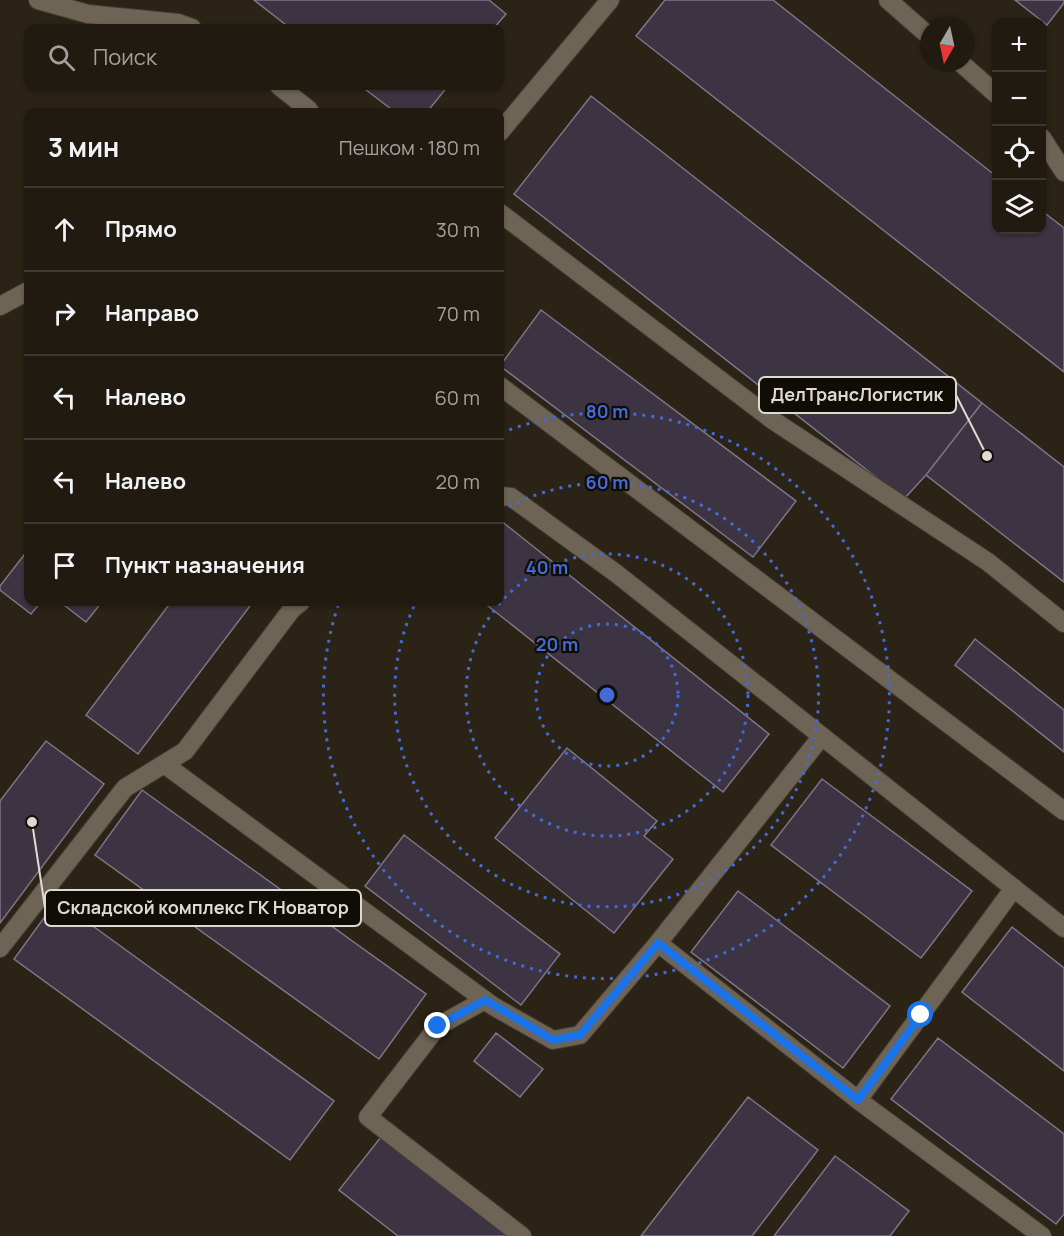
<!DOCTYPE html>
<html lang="ru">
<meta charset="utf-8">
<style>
:root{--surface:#201a10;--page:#2d271e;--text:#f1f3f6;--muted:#a2a19f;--line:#3d3830}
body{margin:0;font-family:Manrope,sans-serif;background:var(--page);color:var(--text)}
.controls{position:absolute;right:18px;top:18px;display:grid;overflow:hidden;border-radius:12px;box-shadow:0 2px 4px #0004}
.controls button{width:54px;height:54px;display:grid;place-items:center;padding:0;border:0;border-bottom:2px solid var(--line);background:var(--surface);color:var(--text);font:30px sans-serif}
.compass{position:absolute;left:920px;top:18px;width:54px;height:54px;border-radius:50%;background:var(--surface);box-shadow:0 2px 4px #0004;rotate:189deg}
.stop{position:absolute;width:18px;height:18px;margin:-14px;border:4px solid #1a73e8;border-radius:50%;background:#fff}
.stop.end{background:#1a73e8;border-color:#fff;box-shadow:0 2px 6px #0008}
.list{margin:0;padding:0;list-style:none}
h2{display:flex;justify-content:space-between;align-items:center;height:78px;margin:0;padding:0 24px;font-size:26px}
h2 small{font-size:20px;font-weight:400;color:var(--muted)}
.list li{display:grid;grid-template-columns:39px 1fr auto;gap:18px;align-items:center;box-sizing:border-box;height:84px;padding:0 24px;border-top:2px solid var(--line)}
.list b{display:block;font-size:22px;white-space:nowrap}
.list em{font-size:20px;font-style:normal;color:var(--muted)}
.icon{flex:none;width:33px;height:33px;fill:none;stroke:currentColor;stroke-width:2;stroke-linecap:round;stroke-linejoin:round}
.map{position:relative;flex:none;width:1064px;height:1236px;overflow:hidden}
.search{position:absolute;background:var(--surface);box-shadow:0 2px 4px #0004;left:24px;top:24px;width:480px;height:66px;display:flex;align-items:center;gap:15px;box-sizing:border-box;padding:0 21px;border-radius:12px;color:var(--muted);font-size:22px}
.panel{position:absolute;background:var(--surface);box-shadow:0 2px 4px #0004;left:24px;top:108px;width:480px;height:498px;border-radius:12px}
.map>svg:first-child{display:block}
.building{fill:#3c3442;stroke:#7e7585;stroke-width:1.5}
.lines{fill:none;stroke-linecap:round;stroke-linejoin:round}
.minor-casing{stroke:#443d34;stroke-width:20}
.minor{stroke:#6d6455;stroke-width:18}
.route{stroke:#1a73e8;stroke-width:8}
.ring{fill:none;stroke:#446ad7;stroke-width:3;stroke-dasharray:3 6}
.centre{fill:#446ad7;stroke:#100d07;stroke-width:3}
.ring-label{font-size:18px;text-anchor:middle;font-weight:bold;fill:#446ad7;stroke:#100d07;stroke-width:4.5;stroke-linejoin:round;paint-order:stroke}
.leader{fill:none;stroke:#dfdad1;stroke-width:2}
.callout-dot{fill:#dfdad1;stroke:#100d07;stroke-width:2}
.callout{fill:#100d07;stroke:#dfdad1;stroke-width:2}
.callout-label{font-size:18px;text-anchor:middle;font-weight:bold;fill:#dfdad1}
</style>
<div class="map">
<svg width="1064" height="1236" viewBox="0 0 1064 1236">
<rect width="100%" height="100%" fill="#2a2316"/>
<path class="building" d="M254,0h235l17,14 -12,14h-204z
M665,0h108l223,176v54h46v-19l22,17v144l-428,-336z
M1015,0h49v3l-17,22z
M361,86h87l-21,26h-32z
M591,96l391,307 -56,72 -22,24 -390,-305z
M541,310l255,191 -43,56 -253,-191z
M982,403l82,64v115l-138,-107z
M500,520l269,214 -46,58 -240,-190h17z
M28,550v52h13l-10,12 -31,-24v-4z
M60,602h42l-16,20z
M171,602h82l-115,152 -52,-39z
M975,639l89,71v42l-109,-87z
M46,741l58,43 -104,139v-122z
M567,748l90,73 -13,15 29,23 -59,74 -119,-95z
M822,779l150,112 -51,67 -150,-113z
M142,790l284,204 -47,65 -284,-204z
M404,835l156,119 -39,51 -156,-119z
M738,891l152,115 -47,62 -152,-116z
M57,900l277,201 -44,59 -276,-201z
M1012,927l52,41v103l-102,-79z
M496,1033l47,36 -23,28 -46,-36z
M938,1038l126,96v80l-8,10 -165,-125z
M748,1097l70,53 -66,86h-111z
M381,1137l127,99h-110l-59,-46z
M835,1156l74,55 -19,25h-116z"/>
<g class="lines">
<g class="minor-casing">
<path id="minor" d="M38,0l50,14 90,9 14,5
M888,0l41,36
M961,63l35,31
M279,86l29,23 2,3
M500,132l110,-132
M1042,138l22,34
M500,213l274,208 214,141 76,61
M0,306l28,-15
M500,386l564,425
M500,496l11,1 106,77 447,354
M164,764l329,242 60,34 27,-5 78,-92 164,-207
M658,943l200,157 184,136
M0,948l125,-160 60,-37 107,-142 9,-7
M485,1000l-47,26 -70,91 154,119
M858,1100l156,-212"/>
</g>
<use href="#minor" class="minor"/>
</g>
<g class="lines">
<path class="route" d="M438,1026l47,-26 68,40 27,-5 78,-92 200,157 63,-85"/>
</g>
<g class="ring">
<circle cx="607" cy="695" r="71"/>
<circle cx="607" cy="695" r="141"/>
<path d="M501 511A212 212 0 1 1 416 602"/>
<path d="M501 433A283 283 0 1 1 339 603"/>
</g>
<circle cx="607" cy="695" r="9" class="centre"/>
<g class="ring-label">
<text x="607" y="418">80 m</text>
<text x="607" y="489">60 m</text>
<text x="547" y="574">40 m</text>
<text x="557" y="651">20 m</text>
</g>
<path class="leader" d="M987 456L956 395M32 822L45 908"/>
<g class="callout-dot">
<circle cx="987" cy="456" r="6"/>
<circle cx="32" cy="822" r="6"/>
</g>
<g class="callout">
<rect x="759" y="377" width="197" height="36" rx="6"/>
<rect x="45" y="890" width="316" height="36" rx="6"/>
</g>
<g class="callout-label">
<text x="857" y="401">ДелТрансЛогистик</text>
<text x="203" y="914">Складской комплекс ГК Новатор</text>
</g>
</svg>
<div class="controls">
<button>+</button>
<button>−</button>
<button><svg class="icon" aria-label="locate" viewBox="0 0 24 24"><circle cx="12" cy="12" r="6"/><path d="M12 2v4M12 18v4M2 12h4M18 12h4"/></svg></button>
<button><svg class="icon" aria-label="layers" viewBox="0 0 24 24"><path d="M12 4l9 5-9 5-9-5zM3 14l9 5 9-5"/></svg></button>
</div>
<svg class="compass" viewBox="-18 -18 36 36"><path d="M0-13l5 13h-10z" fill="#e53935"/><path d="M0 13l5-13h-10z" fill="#a2a19f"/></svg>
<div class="stop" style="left:921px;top:1015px"></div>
<div class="stop end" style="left:438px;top:1026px"></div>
<div class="search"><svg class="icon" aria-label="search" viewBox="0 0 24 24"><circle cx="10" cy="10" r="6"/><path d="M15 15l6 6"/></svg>Поиск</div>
<section class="panel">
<h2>3 мин<small>Пешком · 180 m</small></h2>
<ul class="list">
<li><svg class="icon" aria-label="ahead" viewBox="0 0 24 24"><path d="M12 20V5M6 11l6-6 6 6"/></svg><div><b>Прямо</b></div><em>30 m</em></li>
<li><svg class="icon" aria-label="right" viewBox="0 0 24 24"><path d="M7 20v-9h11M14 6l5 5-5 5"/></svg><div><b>Направо</b></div><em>70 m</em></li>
<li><svg class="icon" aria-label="left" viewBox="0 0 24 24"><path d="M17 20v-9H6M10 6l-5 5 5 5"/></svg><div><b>Налево</b></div><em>60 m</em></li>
<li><svg class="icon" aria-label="left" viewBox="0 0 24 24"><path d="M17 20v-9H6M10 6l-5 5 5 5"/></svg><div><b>Налево</b></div><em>20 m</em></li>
<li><svg class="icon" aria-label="arrive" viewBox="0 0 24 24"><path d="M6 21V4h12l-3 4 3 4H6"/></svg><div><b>Пункт назначения</b></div></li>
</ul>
</section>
</div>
